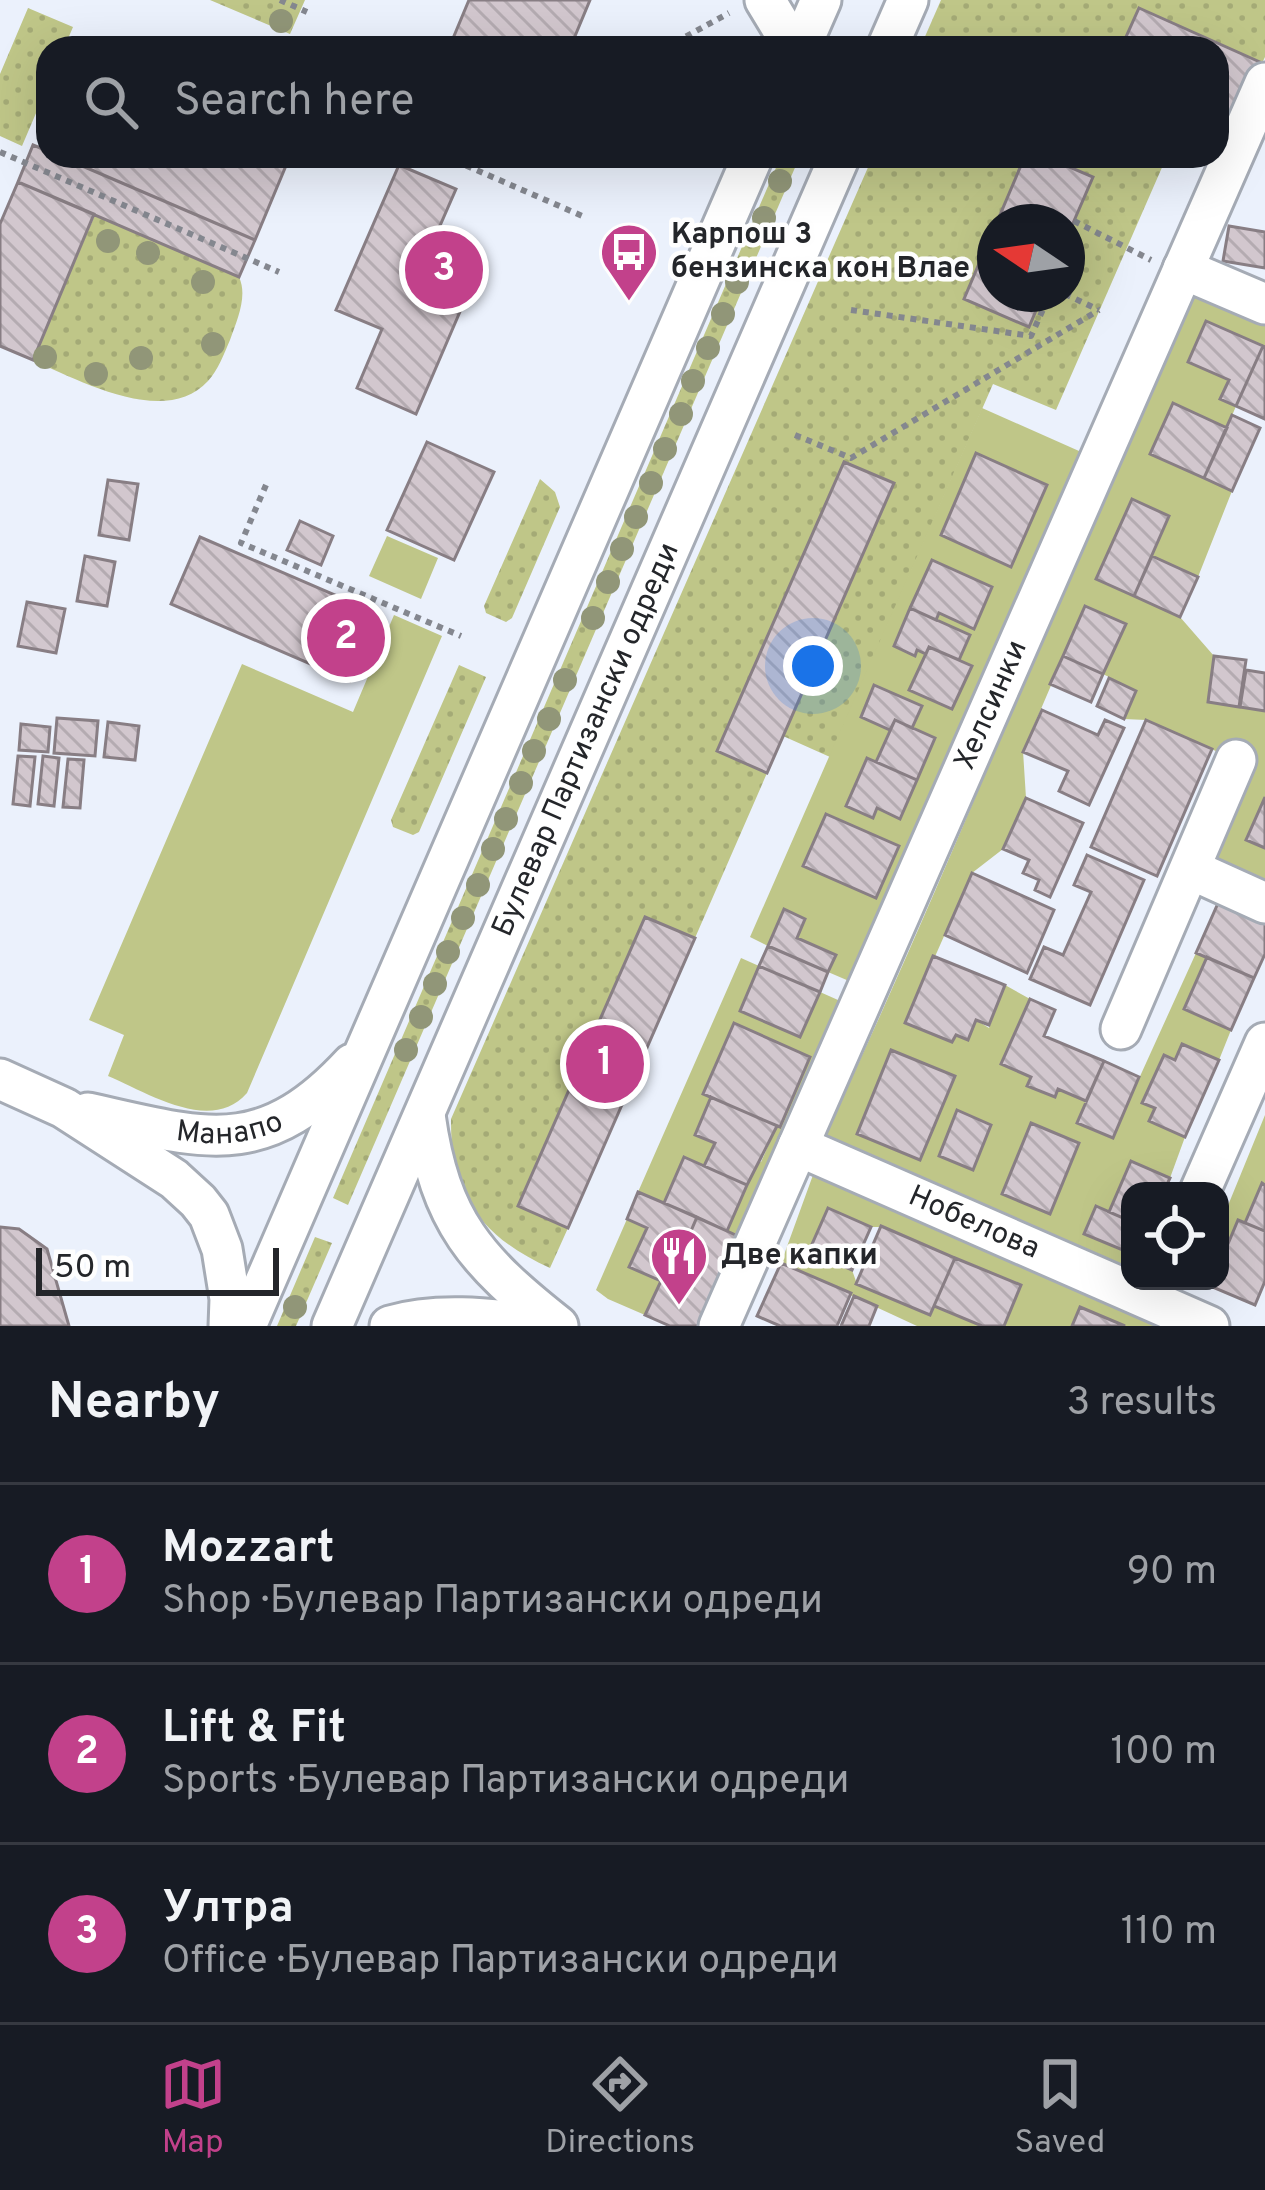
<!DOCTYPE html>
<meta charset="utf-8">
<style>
:root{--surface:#171b24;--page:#242831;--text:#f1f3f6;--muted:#9ea1a6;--line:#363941;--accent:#c2418b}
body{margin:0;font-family:Overpass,sans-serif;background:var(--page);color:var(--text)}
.controls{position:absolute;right:36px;bottom:36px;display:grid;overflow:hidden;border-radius:24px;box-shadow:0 12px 48px #0002}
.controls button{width:108px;height:108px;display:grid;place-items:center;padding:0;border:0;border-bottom:3px solid var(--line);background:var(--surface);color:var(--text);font:60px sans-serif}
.compass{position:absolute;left:977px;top:204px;width:108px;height:108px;border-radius:50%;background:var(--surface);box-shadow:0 12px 48px #0002;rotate:283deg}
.scale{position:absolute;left:36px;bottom:30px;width:243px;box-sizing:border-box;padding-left:12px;border:6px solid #24262a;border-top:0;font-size:33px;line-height:42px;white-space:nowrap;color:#24262a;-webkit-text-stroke:9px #fefefe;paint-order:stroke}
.you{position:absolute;left:813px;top:666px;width:42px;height:42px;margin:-30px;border:9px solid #fff;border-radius:50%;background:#1a73e8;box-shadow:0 0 0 18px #1a73e833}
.badge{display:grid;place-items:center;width:78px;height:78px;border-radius:50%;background:var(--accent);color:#fff;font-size:39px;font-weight:700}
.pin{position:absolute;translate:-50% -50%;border:6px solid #fff;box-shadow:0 3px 12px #0006}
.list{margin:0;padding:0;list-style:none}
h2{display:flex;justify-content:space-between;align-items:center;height:156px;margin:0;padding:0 48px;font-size:51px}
h2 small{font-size:39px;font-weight:400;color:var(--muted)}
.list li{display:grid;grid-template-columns:78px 1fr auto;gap:36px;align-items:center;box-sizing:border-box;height:180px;padding:0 48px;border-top:3px solid var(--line)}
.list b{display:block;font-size:45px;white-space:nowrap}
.list p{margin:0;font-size:39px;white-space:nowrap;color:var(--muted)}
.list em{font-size:39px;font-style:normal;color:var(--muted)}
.icon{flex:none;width:66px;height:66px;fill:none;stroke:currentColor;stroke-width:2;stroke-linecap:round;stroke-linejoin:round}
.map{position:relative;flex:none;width:1265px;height:1326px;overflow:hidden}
.search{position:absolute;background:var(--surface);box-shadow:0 12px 48px #0002;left:36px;right:36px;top:36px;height:132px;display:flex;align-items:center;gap:30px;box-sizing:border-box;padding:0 42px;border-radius:36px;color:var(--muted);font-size:45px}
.sheet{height:696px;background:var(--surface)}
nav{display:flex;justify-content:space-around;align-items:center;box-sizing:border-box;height:168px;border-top:3px solid var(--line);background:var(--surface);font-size:33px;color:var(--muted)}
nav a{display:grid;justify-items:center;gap:6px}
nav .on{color:var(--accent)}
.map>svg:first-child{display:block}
.grass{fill:url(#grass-dots);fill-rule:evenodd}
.green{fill:#bfc688;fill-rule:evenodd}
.building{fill:url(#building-back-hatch);stroke:#887e84;stroke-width:3}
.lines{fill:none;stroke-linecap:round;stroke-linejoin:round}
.minor-casing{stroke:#a5abb5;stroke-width:45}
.path{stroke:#84878f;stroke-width:6;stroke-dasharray:6 6;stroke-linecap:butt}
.minor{stroke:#fff;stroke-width:39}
.tree{fill:#919678}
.labels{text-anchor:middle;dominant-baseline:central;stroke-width:9;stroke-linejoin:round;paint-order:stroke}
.poi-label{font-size:30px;font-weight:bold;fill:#24262a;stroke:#fefefe;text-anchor:start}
.street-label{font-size:30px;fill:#24262a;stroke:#fefefe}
</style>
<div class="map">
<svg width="1265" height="1326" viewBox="0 0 1265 1326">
<defs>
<pattern id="grass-dots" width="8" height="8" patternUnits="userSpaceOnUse" patternTransform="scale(3)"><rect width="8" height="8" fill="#bfc688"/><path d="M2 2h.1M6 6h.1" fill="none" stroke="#a4aa76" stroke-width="1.8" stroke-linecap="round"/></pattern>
<pattern id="building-back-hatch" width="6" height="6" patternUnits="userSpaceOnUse" patternTransform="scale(3)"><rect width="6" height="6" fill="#d2c7ce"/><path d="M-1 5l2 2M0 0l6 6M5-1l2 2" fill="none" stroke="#b4abb1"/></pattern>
</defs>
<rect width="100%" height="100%" fill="#ebf1fc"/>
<path class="grass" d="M210,0h95l-15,34z
M941,0h324v57l-3,6 -123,-54 -18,39h-201z
M28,8l45,19 -9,21h-16v37l-26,61 -22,-10v-62z
M781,156h19l-452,1049 -15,-7z
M873,156h294l-111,254 -63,-26 -163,373 -47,-21 110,-252 -49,-22 -126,289 49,22 -72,165 -50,-21 -77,311 -18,40c-68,-31 -100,-73 -99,-149zM995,222h72v72h-72z
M95,215l144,62c9,19 -2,43 -9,63 -6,14 -12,30 -22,41 -43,47 -129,-1 -176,-21z
M540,479l15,13 5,15 -48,111 -6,4 -20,-9 -2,-7z
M459,665l27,12 -67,155 -6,3 -20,-8 -2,-7z
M315,1237l17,6 -36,83h-19z"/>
<path class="green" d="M1184,288l81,34v25l-59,-26 -17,41 40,18 -8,19 15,7 -9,22 -54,-24 -22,49 81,38 -34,86 -46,-21 17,-40 -37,-17 -36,80 84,38 34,39 -6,46 57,9v86l-18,43 18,8v55l-75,-34 46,-109 -90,-40 -22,-1 12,-28 -33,-17 23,-50 -41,-18 -62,145 3,47 -23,51 -31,24 -66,149 45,20 5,-7 12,4 8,-19 13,8 16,-43 25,14 -29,65 30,13 -3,9 26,11 4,-8 28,12 -8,22 34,15 84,-185 11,4 -23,52 47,21 -12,30 -37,-16 -7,16 -11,-5 -21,47 12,6 -6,13 36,16 -15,41 -39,-15 -22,49 -24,22 45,19v23l-307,-136c131,-279 245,-566 361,-852zM891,1050l64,26 -35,84zM957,1111l34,14 -19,44 -33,-13zM1032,1123l47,19 -30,72 -47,-20z
M982,408l106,47 -232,529 -28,-12 8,-17 -39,-17 8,-19 -20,-9 -17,36 -18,-9zM977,453l70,32 -36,81 -70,-31zM932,561l60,26 -18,41 -35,-15 -3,7 23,40 12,6 -19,43 -42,-19 16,-36 -9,-4 -3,5 -20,-9zM875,685l47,22 -10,21 -12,90 -23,-10 -31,-3 20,-47 10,4 14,-32 -29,-14z
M387,536l51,22 -17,41 -52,-23z
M394,615l48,21 -195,457c-36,41 -99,0 -139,-17l16,-41 -35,-15 153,-356 111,48z
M741,958l18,8 -18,45 58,26 21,-45 27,12 -103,235 -17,-8 31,-69h3l16,-36h3l29,-69 -76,-33 -30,69 8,4 -16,37 20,9 -11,23 -20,-9 -20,46 -26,-11z
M1265,1115v70l-3,-1 -17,39 -8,-3 -17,43v-38z
M813,1175l342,151h-30l-44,-19 -9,19h-68l16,-41 -139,-58h-10l-44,-18 -17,42 42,19 5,14 73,31 4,-9 48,20h-65l-136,-63z
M627,1219l20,9 -17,38 31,15 -16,34 -37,-16 -12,-9z"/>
<path class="building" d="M469,0h121l-20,48h-121z
M1139,8l123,55 -29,68 -16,-6v-77h-96z
M33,145l15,6v5h11l196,84 -16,37 -221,-95z
M59,156h231l-35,84z
M1025,156h19l49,21 -26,60v-15h-70z
M399,165l57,24 -24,55 48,21 -64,149 -59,-26 25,-59 -46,-19z
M18,182l76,32 -61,146 -33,-14v-122z
M995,226v68h48l-14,33 -65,-28z
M1229,226l36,6v36l-42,-7z
M1206,321l57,25 -27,60 -16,-7 9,-19 -41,-18z
M1263,346l2,1v72l-29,-13z
M1173,403l54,25 -23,50 -54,-24z
M1232,415l28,13 -28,63 -28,-13z
M427,442l67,30 -40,88 -67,-30z
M976,453l71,32 -36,82 -70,-32z
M844,462l50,21 -127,290 -50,-22z
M108,480l30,4 -9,56 -30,-5z
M1132,499l37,17 -35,80 -38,-17z
M300,521l33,15 -12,29 -34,-15z
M200,537l179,77 -29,67 -179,-77z
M85,556l30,6 -8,44 -30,-5z
M1152,556l46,21 -18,40 -46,-21z
M932,560l60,27 -18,42 -35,-16 -3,7 -26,-12z
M27,602l38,7 -9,44 -38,-7z
M1085,606l41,18 -23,50 -40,-18z
M910,608l60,27 -11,25 -30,-13 -3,7 -9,-4 -2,6 -21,-10z
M929,647l43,19 -20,43 -43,-19z
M1063,656l40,18 -12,28 -41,-18z
M1214,656l32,4 -7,47 -31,-5z
M1246,670l19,3v38l-25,-4z
M1109,678l27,13 -12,28 -27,-13z
M874,685l48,21 -10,22 -17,-8 -5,10 -29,-13z
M1042,710l56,25 7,-15 19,8 -35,77 -30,-14 9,-20 -45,-19z
M57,718l41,3 -3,35 -41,-3z
M895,720l40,18 -18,42 -41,-18z
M1146,720l66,29 -55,127 -66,-29z
M108,722l31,4 -4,34 -31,-3z
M21,724l29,3 -2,25 -29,-2z
M18,756l17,1 -5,49 -17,-2z
M43,756l16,2 -5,48 -16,-2z
M867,758l50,22 -17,39 -23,-11 -4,10 -27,-12z
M68,759l16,1 -4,48 -17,-1z
M1265,797v51l-19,-8z
M1026,798l57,25 -33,74 -15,-7 4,-10 -16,-7 6,-13 -26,-11z
M826,814l73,32 -23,52 -73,-32z
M1087,855l57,25 -54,125 -60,-26 14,-32 19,8 28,-63 -17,-7z
M972,873l82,37 -27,63 -82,-38z
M1219,901l46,20v33l-11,24 -58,-25z
M784,909l21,10 -8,19 39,17 -8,17 -60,-26z
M645,917l50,21 -127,290 -50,-22z
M768,946l60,26 -8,20 -61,-26z
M933,956l72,29 -16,40 -13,-5 -8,20 -12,-5 -4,7 -47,-19z
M1207,957l47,21 -23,52 -47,-21z
M759,966l61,26 -20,45 -60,-26z
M1030,999l25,11 -11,26 60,25 -18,40 -28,-12 -3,8 -28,-11 4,-9 -30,-13z
M734,1023l76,34 -30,70 -77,-33z
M1182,1044l37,16 -34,77 -36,-16 6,-13 -13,-5 22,-48 11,5z
M891,1050l64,26 -35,84 -63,-26z
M1104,1061l35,16 -26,61 -36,-15z
M711,1097l66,29 -30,59 -43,-19 11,-23 -20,-8z
M957,1110l34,15 -18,45 -34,-14z
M1031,1123l48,20 -29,71 -48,-20z
M684,1157l63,28 -20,46 -63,-28z
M1131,1161l39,17 -6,13h-34v30l-21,-9z
M1262,1183l3,2v46l-20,-8z
M638,1192l59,25 -29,67 -39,-17 18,-39 -20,-9z
M1096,1206l34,15v32l-46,-19z
M828,1208l43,19 -19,43 -43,-19z
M697,1217l47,22 -39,87h-35l-25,-11 16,-34 7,3z
M1238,1220l27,11v50l-10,24 -45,-19 2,-5h8v-18z
M881,1226l74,32 -25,57 -74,-31z
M0,1227l19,2 28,20 22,77h-69z
M955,1258l66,27 -17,41h-22l-48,-20z
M781,1263l70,30 -14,33h-57l-23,-10z
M854,1296l23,10 -8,20h-28z
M1080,1307l45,19h-53z"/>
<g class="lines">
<g class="minor-casing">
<g id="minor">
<path d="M765,0l29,48"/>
<path d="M800,48l21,-48"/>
<path d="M887,48l21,-48"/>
<path d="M1183,269l82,35"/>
<path d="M1190,869l75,34"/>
<path d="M1121,1029l115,-269"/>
<path d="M0,1079l64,29 110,71 24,22 11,14 13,34 8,50 -1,27"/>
<path id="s1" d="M88,1113c117,26 174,48 264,-49"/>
<path d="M425,1115c15,107 51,146 133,211"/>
<path id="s2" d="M798,1146l411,180"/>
<path d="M1200,1191l65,-148"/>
<path d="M246,1326l507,-1170"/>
<path id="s3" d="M332,1326l508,-1170"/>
<path d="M390,1326c52,-15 108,-6 161,0"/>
<path id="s4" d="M719,1326l546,-1243"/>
</g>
</g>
<path class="path" d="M280,0l27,12
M665,48l64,-35
M0,152l279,120
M444,156l143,62
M1074,221l77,39
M1065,294l34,16
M851,310l180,26 19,-42
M795,435l56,23 248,-148
M266,485l-25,58 220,93"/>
<use href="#minor" class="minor"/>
</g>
<g class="tree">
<circle cx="281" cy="21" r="12"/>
<circle cx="780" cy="181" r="12"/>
<circle cx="764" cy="218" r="12"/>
<circle cx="108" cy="241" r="12"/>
<circle cx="148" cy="253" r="12"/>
<circle cx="203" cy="282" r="12"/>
<circle cx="737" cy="282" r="12"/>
<circle cx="723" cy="314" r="12"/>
<circle cx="213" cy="344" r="12"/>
<circle cx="708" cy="348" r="12"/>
<circle cx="45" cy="357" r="12"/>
<circle cx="141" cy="358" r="12"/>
<circle cx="96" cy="374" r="12"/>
<circle cx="693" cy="381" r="12"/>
<circle cx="681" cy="414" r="12"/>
<circle cx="665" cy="449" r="12"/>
<circle cx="651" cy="483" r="12"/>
<circle cx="636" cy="517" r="12"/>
<circle cx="622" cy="549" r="12"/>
<circle cx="608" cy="582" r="12"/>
<circle cx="593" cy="618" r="12"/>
<circle cx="565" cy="680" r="12"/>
<circle cx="549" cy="719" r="12"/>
<circle cx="534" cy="751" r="12"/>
<circle cx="521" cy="783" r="12"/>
<circle cx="506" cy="819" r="12"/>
<circle cx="493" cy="849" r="12"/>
<circle cx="478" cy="885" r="12"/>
<circle cx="463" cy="918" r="12"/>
<circle cx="448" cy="952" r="12"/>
<circle cx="435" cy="984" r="12"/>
<circle cx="421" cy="1017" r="12"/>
<circle cx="406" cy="1050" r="12"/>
<circle cx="295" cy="1307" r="12"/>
</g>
<defs>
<g id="bus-pin" transform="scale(3)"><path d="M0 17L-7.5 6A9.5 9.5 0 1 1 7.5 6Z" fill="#c2418b" stroke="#fefefe"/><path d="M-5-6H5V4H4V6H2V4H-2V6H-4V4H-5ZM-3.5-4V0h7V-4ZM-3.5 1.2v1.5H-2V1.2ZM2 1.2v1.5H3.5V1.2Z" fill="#fff"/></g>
<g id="restaurant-pin" transform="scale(3)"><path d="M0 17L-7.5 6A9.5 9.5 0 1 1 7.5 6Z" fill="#c2418b" stroke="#fefefe"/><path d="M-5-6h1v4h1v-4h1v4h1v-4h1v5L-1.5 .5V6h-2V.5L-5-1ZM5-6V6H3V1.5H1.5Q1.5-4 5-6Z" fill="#fff"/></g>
</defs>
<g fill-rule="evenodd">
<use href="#bus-pin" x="629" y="252"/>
<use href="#restaurant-pin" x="679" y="1256"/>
</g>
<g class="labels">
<g class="poi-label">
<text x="671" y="235">Карпош 3<tspan x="671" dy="34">бензинска кон Влае</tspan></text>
<text x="721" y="1256">Две капки</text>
</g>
<g class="street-label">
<text stroke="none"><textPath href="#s4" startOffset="678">Хелсинки</textPath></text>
<text stroke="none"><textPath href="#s3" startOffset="639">Булевар Партизански одреди</textPath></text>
<text stroke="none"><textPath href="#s1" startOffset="144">Манапо</textPath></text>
<text stroke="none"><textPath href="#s2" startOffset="192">Нобелова</textPath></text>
</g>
</g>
</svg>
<div class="controls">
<button><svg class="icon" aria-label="locate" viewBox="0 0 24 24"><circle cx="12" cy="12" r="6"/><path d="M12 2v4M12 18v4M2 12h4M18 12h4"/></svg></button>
</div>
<svg class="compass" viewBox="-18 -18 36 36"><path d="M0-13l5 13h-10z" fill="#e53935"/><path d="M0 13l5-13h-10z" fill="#9ea1a6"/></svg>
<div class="scale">50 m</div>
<div class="you"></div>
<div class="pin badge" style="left:605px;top:1064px">1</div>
<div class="pin badge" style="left:346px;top:638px">2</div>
<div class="pin badge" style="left:444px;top:270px">3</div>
<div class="search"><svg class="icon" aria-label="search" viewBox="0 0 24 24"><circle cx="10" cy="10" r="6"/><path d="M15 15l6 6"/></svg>Search here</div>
</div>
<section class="sheet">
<h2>Nearby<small>3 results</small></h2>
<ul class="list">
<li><span class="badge">1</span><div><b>Mozzart</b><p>Shop · Булевар Партизански одреди</p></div><em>90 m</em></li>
<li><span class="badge">2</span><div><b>Lift &amp; Fit</b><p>Sports · Булевар Партизански одреди</p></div><em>100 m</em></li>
<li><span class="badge">3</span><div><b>Ултра</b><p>Office · Булевар Партизански одреди</p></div><em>110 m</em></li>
</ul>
</section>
<nav>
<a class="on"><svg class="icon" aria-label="map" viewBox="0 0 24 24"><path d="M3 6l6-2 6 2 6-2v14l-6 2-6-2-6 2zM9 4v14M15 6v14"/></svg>Map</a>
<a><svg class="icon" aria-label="directions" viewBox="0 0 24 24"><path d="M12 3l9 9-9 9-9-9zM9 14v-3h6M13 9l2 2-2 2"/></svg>Directions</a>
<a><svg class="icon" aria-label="saved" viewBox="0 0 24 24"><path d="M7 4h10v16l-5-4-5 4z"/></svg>Saved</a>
</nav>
